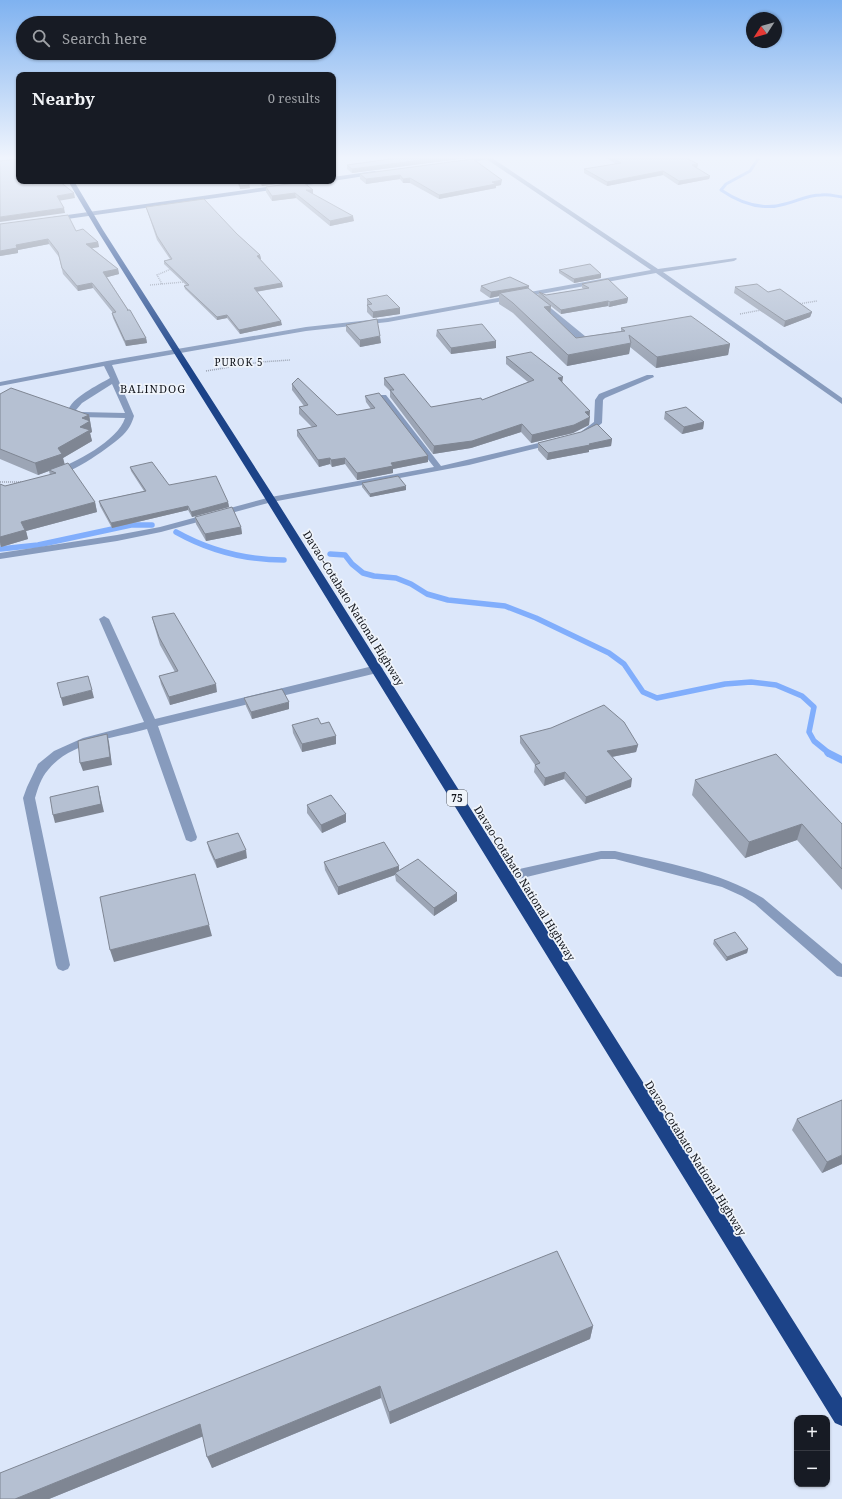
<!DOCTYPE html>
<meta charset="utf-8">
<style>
:root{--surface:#171b24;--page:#242831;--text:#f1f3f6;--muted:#9ea1a6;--line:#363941}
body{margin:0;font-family:"Noto Serif",serif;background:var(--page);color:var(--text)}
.controls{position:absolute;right:12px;bottom:12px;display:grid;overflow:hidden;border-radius:8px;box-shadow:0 1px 3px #0004}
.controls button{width:36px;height:36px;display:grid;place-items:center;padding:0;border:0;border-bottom:1px solid var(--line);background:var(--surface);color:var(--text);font:20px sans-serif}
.compass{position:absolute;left:746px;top:12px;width:36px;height:36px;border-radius:50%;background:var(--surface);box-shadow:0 1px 3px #0004;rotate:234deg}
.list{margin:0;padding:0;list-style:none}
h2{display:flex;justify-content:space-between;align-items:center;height:52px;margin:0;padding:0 16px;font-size:17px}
h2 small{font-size:13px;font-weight:400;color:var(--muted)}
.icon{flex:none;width:22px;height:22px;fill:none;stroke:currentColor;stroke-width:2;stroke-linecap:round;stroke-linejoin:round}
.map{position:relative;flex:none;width:842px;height:1499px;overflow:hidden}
.search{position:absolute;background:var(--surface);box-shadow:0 1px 3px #0004;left:16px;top:16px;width:320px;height:44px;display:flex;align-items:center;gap:10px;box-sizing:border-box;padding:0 14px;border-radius:22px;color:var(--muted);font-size:15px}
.panel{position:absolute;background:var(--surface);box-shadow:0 1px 3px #0004;left:16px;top:72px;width:320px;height:112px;border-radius:8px}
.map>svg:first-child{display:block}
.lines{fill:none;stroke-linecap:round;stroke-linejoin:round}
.stream-far2{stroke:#81aefc;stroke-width:3}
.stream-far1{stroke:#81aefc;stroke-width:5.5}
.stream{stroke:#81aefc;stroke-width:7}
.path{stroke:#9ba3b2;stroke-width:1.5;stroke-dasharray:1 1;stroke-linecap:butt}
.lane{fill:#879bbd;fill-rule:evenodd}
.street{fill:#879bbd;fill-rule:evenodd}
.secondary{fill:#5a76a8;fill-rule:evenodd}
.highway{fill:#1c4388;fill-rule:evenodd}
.wall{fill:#9ca5b5}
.shaded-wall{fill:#7f8693}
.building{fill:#b5c0d2;stroke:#7f8693}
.labels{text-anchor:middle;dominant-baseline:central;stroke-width:3.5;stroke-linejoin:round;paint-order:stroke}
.far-neighbourhood-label{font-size:10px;letter-spacing:1px;fill:#12151c;stroke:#eff4fb}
.shield{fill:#eff4fb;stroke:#54585f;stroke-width:1}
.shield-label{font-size:10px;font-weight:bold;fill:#12151c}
.far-quarter-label{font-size:11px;letter-spacing:1px;fill:#12151c;stroke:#eff4fb}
.street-label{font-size:11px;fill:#12151c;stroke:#eff4fb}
</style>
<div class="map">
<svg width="842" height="1499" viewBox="0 0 842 1499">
<rect width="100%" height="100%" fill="#dce7fa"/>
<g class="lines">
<path class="stream-far2" d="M760,156l-10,15 -24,13 -5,6c19,13 41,21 64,14 12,-3 23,-9 36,-9 7,-1 14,1 21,2"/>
<path class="stream-far1" d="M176,532c34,19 69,28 108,28
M0,549l38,-4 93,-20h21
M330,554l15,1 7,9 11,9 11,3 22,2 15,6 16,10 21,6 57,6 31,12 73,35 15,11 19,28 14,6 68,-14 26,-2 25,3 26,11 12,11 -5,25 5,9 16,13"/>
<path class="stream" d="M828,753l14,7"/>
<path class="path" d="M162,284l-5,-9 14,-6
M150,285l34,-3
M798,304l19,-3
M740,314l21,-4
M206,371l55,-9 29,-2
M0,482h23"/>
<path class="lane" d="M647,375h6l1,2 -49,21 -2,2 -1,23 -14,12h-6v-4l12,-9 1,-22 4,-6z
M380,395h6l55,71 110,-26 4,2 -1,2 -85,21 -197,37 -111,30 -44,9 -117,18v-6l117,-18 43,-8 111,-30 163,-30 -54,-68z
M601,851h14c50,12 104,20 148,47l79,66v13l-5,-1 -82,-72 -13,-8 -20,-9 -107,-28h-14l-95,23 -4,-2 -2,-3 2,-3 4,-2z"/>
<path class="street" d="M482,156h7l169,113 78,-11 1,1 -3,2 -71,11 179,126v6l-186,-131 -268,49 -82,9 -194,34 22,51c-2,7 -5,13 -11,19 -10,10 -56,43 -70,40l-2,-2 2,-2c21,-8 65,-30 72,-53l-46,-1 -11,-6c3,-13 30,-26 42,-33l-6,-12 -104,20v-4l107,-21 199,-34 82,-9 263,-48zM112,384l13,29 -45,-1 -4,-2 6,-7z
M535,300h6l50,41v4h-6l-50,-41z
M104,616l5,3 46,100 222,-54 4,2 2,2 -2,2 -4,2 -219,53 39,111 -1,3 -5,2 -5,-2 -1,-3 -38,-108c-32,9 -77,13 -99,41 -7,8 -10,18 -13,28l35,167 -2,4 -5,2 -5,-2 -2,-4 -33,-167 4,-11 11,-23 16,-13 29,-13 61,-16 -45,-103z"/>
<path class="secondary" d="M490,156h14l-45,8 -3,-2z
M375,171l3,2 -1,1 -44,7v-4z
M309,181h15l-3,2 -268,38 -3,-2 3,-2z"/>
<path class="highway" d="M68,181h6l29,49 173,270 566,898v28l-7,-3 -569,-923 -169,-270z"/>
</g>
<path class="wall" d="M412,156h54v2l-114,15 -5,-4v-4z
M603,156h79l16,8 -1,4 13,8 -1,3 -31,6 -15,-10 -56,11 -23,-13v-4l32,-5z
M473,159l28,26 -5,1v2l-57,11 -29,-16h-7l-3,-4 -34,5 -6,-5v-5z
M237,181h12l1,7 -10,1z
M258,181h38l-34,5z
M266,187l47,7 41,27 -24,5 -34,-28 -24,3 -6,-9z
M146,207l91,27 23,21 1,4h-1l23,28 -27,5 26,33 -42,9 -13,-16 -10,2 -32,-31 -1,-3 2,-1 -22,-21v-3l6,-2 -13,-19z
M0,224l76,7 22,11 1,5 -7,1 26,21 1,5 -12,3 39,61 1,5 -21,3 -13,-28 -1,-5h1l-20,-25 -15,3 -15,-17 -4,-17 -10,-13 -31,6v3l-18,3z
M559,270l42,8 -27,5 -15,-10z
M582,284l46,14 -1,5 -18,4 -1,-1 -47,8 -23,-18 1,-4 7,3 38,-6 -2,-1z
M481,286l47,3 23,17 -1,7 26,25 45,-7v-3l109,16 -2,11 -72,13 -26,-21 -1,7 -62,12 -54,-53 -14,-9v-8l-9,2 -10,-7z
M735,287l33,5 44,20 -2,5 -26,10 -50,-34z
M367,299l33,9v6l-27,4 -6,-6z
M346,325l35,18 -21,4 -14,-16z
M437,330l59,11v7l-45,6 -15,-18z
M506,357l56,25 28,35 -1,8 -16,8 -42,10 -10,-11 -50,16 -38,6 -43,-57v-6l-6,-6v-7l47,29 51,-7 46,-18 -22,-18z
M292,384l45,31 34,-6 -5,-7 -1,-6 63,66 -35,7v4l-36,7 -12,-16 -13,3 -2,-3 -11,3 -22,-31v-6l15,-3 -13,-13v-7l5,-1 -12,-16z
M0,394l89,21 3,17 -2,1 2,8 -29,17 1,7 31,37 2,10 -71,19 2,8 -27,8 -1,-2v-61l5,2 45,-11 -1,-4 -11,4 -38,-16z
M665,412l39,10 -1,7 -21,5 -18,-15z
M612,439l-1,7 -22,4v2l-42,8 -9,-10v-7z
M130,467l39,18 59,17 1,5 -37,10 -4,-7 -76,18 -12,-22 -1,-5 45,-10 -13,-20z
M362,483l44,7 -36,7 -8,-10z
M195,517l46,10 1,7 -36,7 -10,-17z
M152,617l65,75 -47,13 -9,-21 -2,-8 16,-4 -15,-27 -6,-20z
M244,698l45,11 -37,10 -6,-13z
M321,724l15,12v8l-34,8 -9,-19 -1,-8z
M520,736l118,9 -2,7 -24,5 19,30 -46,17 -21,-25 -20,7 -10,-14 1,-7 -15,-22z
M695,780l147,44v66l-45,-50 -52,18 -53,-63z
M307,805l39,9v8l-24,11 -15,-20z
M207,842l40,16 -30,10 -8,-18z
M324,862l75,9 58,22v8l-23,15 -38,-35 -1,-6 -57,20 -13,-25z
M714,940l34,9 -1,4 -21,8 -13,-17z
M797,1119l45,45 -20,9 -30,-43z
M593,1326l-3,13 -200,85 -9,-26 -169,70 -9,-32 -154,63h-49v-26z"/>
<path class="shaded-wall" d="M453,156h13v2l-114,15v-4z
M698,164l-1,4 -5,-3z
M663,171v4l-56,11v-4z
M400,175v4l-34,5v-5z
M710,176l-1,3 -31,6 1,-4z
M410,178v5h-7v-4z
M502,180l-1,5 -5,1v2l-57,11v-4l53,-13z
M118,181h30l-29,3z
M261,181h35l-34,5z
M249,185l1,3 -10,1v-3z
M306,190h7v5z
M74,193l1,5 -17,3 -1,-5z
M295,193l1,5 -24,3v-5z
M64,208l1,5 -65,9v-5z
M353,216l1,5 -24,5v-5z
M48,239l1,5 -31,6v3l-18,3v-5l16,-6z
M98,242l1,5 -12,2 -1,-5z
M260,255l1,4h-4v-3z
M118,269l1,5 -15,4 -1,-6z
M601,274v4l-27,5v-4z
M92,283l1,5 -15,3 -1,-5z
M282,283l1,4 -29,5v-4z
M529,286l-1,5 -28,2 -1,3 -9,2 1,-6z
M628,298l-1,5 -18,4 1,-5z
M608,301v5l-47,8v-4z
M551,306l-1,10 -6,-9z
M400,308v6l-27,4v-6z
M812,312l-2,5 -26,10 1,-6z
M227,315v3l-10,2v-3z
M281,321l1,4 -42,9 -1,-4z
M380,336l1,7 -21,4v-7z
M146,338l1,5 -21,3 -1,-5z
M496,341v7l-45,6v-6z
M631,343l-2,11 -62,12 1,-11z
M730,344l-2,11 -72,13 1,-11z
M563,377l-1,7 -4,-6z
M590,411l-1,14 -16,8 -42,10 1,-8 53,-23z
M89,415l3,17 -2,1 2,8 -29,17 2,7 -27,10 -3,-12 23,-15 22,-21 2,-9z
M704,422l-1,7 -21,5 2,-7z
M522,424l-1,8 -50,16 -38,6 1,-8z
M612,439l-1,7 -22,4v2l-42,8 1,-7z
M428,456v6l-35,7v4l-36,7v-7l34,-10z
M330,458v6l-11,3 -1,-7z
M345,458v6l-13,3 -1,-7z
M406,486v4l-36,7v-3z
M95,502l2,10 -71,19 2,8 -27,8 -1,-5v-5l21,-15z
M228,502l1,5 -37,10 -1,-5z
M188,506v4l-76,18 -1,-5z
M241,527l1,7 -36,7 -1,-7z
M216,684l1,8 -47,13 -1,-8z
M92,690l2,8 -31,8 -2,-8z
M289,702v7l-37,10 -1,-7z
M107,734l2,8 3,23 -29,6 -3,-8z
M336,736v8l-34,8v-8z
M638,745l-2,7 -30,6 1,-7z
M565,772l-1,7 -20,7 1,-8z
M632,779l-1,8 -46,17 1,-7z
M98,786l6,26 -49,11 -2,-8z
M346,814v8l-24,11 -1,-8z
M802,824l-5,16 -52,18 4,-16z
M246,850l1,8 -30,10 -2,-8z
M399,866v8l-4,-1v2l-57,20v-8z
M457,893v8l-23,15v-8z
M209,925l3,11 -98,26 -4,-12z
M748,949l-1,4 -21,8 1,-4z
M842,1155v9l-20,9 5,-11z
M593,1326l-3,13 -200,85 -1,-12z
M380,1386l1,12 -169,70 -5,-11z
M200,1424l4,12 -155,63h-34z"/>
<path class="building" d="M412,156h41l-101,13 -5,-4z
M609,156h73l16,8 -6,1 18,11 -31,5 -16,-10 -56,11 -23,-13 37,-6z
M19,159v22h7l1,1h4l1,2 15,-3h12l15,12 -17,3 7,12 -64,9v-56z
M473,159l29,21 -10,2 4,2 -57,11 -29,-17 -7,1 -3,-4 -34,4 -6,-5z
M238,181h11v4l-9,1z
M303,182l10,8h-7l47,26 -23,5 -35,-28 -23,3 -6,-9z
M204,199l33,35 23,21 -3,1 25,27 -28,5 27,33 -42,9 -12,-15 -10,2 -33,-31 5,-1 -25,-24 8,-2 -15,-23 -11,-29z
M68,215l8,16 7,-2 15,13 -12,2 32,25 -15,3 25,38h-1h3l16,28 -21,3 -13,-28 4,-1 -24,-29 -15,3 -15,-18 -4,-16 -10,-13 -32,6 1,3 -17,3v-27z
M590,264l11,10 -27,5 -15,-9z
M510,277l19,9 -38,6 -10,-6z
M608,279l20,19 -18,4 -2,-1 -47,9 -22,-18 7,3 43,-7 -7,-4z
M757,284l11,8 12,-3 32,23 -27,9 -50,-34z
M528,288l23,18 -7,1 32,31 49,-7 -4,-3 70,-12 39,28 -73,13 -28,-22 2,8 -63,12 -55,-52 -13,-10z
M387,295l13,13 -27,4 -6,-7 5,-1 -5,-5z
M377,319l3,17 -20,4 -14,-15z
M482,324l14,17 -45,7 -14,-18z
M531,352l32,25 -5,1 32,33 -5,1 5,5 -16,8 -42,10 -10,-11 -50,17 -38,5 -44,-56h4l-10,-12 20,-4 27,33 50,-9 1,2 52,-20 -28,-23z
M298,378l39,37 38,-7 -10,-12 14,-3 49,63 -37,7 2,3 -36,7 -12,-15 -14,2 -1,-2 -12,2 -21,-30 20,-4 -18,-19 9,-2 -16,-21z
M11,388l78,27 -7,3 8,3 -10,6 10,3 -32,18 4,6 -27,9 -35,-14v-55z
M686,407l18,15 -20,5 -19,-15z
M597,424l15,15 -23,5 1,1 -42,8 -10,-10 43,-11z
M152,462l17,23 47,-9 12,26 -37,10 -3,-6 -77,17 -12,-22 47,-10 -16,-24z
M68,463l27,39 -74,20 4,8 -25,7v-53l5,2 51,-13 -7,-3z
M398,476l8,10 -36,8 -8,-11z
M232,507l9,20 -36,7 -10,-17z
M174,613l42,71 -47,13 -10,-21 19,-5 -19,-34 -7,-20z
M88,676l4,14 -31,8 -4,-15z
M282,689l7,13 -38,10 -7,-14z
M604,705l20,17 14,23 -31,6 25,28 -46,18 -21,-25 -20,6 -10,-13 5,-2 -20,-27 31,-8z
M318,718l3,6 8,-2 7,14 -34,8 -10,-19z
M107,734l3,23 -30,6 -2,-22z
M776,754l66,70v45l-40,-45 -53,18 -54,-62z
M98,786l3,18 -48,11 -3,-18z
M331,795l15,19 -25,11 -14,-20z
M238,833l8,17 -31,10 -8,-18z
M384,842l15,24 -61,21 -14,-25z
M418,859l39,34 -23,15 -39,-35z
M195,874l14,51 -99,25 -10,-53z
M735,932l13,17 -21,8 -13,-17z
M842,1100v55l-15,7 -30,-43z
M557,1251l36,75 -204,86 -9,-26 -173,71 -7,-33 -185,75h-15v-26z"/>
<linearGradient id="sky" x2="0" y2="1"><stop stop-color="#7fb2f0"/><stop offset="0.43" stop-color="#eff4fd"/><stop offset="1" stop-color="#eff4fd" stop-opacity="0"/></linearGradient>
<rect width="842" height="366" fill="url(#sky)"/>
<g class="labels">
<g class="far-neighbourhood-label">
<text x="239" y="362">PUROK 5</text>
</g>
<rect class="shield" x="447" y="790" width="20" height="16" rx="3"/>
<g class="shield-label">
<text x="457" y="798">75</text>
</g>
<g class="far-quarter-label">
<text x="153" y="388">BALINDOG</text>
</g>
<g class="street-label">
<text transform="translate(354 608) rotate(58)">Davao-Cotabato National Highway</text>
<text transform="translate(525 883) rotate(58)">Davao-Cotabato National Highway</text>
<text transform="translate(696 1158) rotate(58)">Davao-Cotabato National Highway</text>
</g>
</g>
</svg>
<div class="controls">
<button>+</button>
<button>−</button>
</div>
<svg class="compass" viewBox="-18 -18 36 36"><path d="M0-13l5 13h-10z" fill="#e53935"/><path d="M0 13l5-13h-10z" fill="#9ea1a6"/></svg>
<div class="search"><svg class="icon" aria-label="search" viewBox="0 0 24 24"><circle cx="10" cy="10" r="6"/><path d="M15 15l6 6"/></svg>Search here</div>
<section class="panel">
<h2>Nearby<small>0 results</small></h2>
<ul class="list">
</ul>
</section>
</div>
